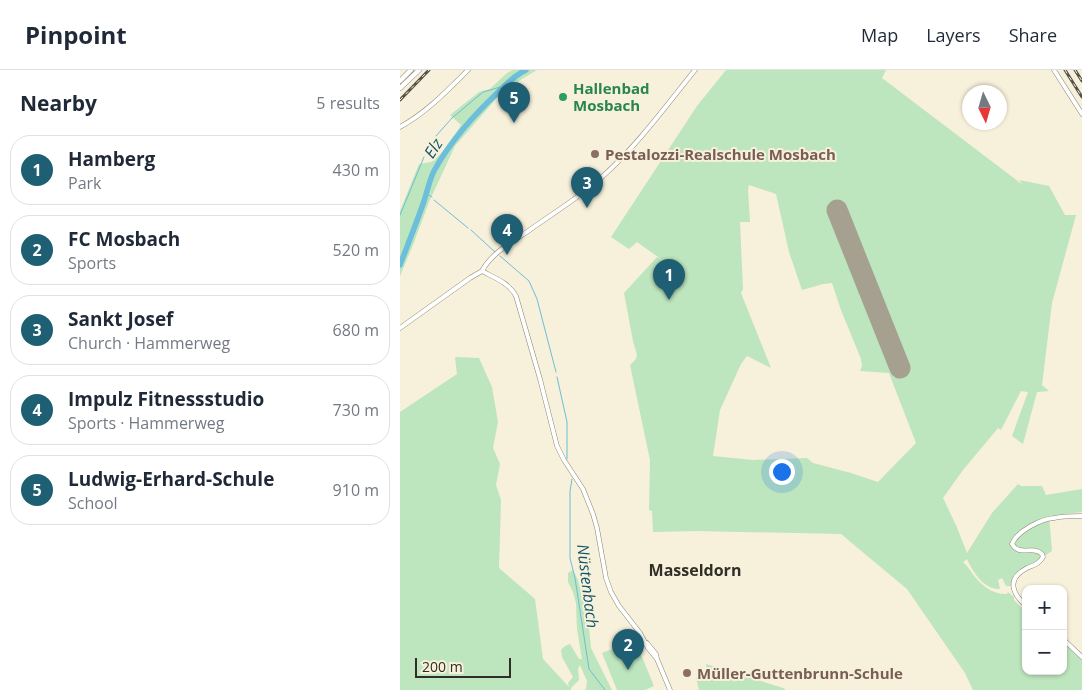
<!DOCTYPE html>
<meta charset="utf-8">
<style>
:root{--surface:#fff;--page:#f2f2f3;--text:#1f2937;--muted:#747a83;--line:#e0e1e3;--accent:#1f5f74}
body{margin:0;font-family:"Open Sans",sans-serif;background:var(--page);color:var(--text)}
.controls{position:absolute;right:15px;bottom:15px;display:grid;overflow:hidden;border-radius:10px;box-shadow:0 1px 4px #0004}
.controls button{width:45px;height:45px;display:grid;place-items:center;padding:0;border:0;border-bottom:1px solid var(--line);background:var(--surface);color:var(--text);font:25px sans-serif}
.compass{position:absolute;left:562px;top:15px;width:45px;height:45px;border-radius:50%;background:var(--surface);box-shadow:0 1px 4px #0004;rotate:175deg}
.scale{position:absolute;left:15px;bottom:12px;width:96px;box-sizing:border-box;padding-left:5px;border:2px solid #302e26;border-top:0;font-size:14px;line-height:18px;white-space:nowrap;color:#302e26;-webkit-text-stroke:4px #f7f0db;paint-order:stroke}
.you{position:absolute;left:381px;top:401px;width:18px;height:18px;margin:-12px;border:4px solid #fff;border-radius:50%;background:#1a73e8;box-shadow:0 0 0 8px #1a73e833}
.badge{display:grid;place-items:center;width:32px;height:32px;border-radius:50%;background:var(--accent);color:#fff;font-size:16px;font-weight:700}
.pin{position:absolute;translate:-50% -41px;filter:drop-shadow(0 1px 2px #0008)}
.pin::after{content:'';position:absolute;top:26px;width:18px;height:15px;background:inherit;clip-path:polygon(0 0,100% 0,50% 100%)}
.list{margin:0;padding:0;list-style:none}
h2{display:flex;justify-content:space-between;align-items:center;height:65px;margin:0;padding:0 20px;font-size:21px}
h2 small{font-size:16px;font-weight:400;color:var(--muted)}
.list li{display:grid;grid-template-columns:32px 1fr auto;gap:15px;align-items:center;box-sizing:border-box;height:70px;margin:0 10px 10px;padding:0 10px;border:1px solid var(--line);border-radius:20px}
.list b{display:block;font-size:19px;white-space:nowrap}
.list p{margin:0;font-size:16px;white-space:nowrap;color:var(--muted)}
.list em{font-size:16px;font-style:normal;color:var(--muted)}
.map{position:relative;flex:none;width:682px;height:620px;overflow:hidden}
header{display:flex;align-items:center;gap:30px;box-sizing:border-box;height:70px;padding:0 25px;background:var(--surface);border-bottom:1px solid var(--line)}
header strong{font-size:24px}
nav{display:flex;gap:28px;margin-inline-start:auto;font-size:18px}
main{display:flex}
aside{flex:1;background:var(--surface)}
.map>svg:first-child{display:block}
.green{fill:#bde5be;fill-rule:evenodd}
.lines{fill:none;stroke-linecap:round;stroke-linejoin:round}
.stream{stroke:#6cbeda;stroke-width:1}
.river{stroke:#6cbeda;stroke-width:5.5}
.runway{stroke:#a6a091;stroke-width:21}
.secondary-casing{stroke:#8a8472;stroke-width:5}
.primary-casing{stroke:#8a8472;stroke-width:5.5}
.secondary{stroke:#fff;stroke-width:4}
.primary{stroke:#fff;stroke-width:4.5}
.rail-casing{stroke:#545147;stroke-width:3}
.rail{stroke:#f7f0db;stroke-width:1;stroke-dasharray:4;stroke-linecap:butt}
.leisure-dot{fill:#2e9e5b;stroke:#f7f0db;stroke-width:2}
.education-dot{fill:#8d6e63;stroke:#f7f0db;stroke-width:2}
.labels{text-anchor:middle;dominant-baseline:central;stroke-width:4;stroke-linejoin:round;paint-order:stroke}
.leisure-label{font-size:15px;font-weight:bold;fill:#27864d;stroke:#f7f0db;text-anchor:start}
.education-label{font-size:15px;font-weight:bold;fill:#785e54;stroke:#f7f0db;text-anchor:start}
.water-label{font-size:16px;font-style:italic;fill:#11566a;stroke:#f7f0db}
.neighbourhood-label{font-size:16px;font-weight:bold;fill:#302e26;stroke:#f7f0db}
</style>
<header>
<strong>Pinpoint</strong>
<nav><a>Map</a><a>Layers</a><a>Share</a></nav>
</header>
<main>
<aside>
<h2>Nearby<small>5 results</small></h2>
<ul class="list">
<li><span class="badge">1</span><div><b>Hamberg</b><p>Park</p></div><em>430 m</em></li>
<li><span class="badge">2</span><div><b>FC Mosbach</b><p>Sports</p></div><em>520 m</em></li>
<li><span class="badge">3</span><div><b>Sankt Josef</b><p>Church · Hammerweg</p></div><em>680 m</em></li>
<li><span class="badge">4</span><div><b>Impulz Fitnessstudio</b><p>Sports · Hammerweg</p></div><em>730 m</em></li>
<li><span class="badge">5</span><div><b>Ludwig-Erhard-Schule</b><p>School</p></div><em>910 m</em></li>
</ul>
</aside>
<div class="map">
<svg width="682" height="620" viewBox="0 0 682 620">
<rect width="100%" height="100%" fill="#f7f0db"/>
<path class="green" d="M113,0h24l-30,18 -11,11 -41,47 -26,56 -16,43 -13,31v-65l19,-47c4,-1 8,-1 12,-2 13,-8 22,-25 30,-37l-11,-10 29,-23 11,-3 17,-16z
M326,0h160l-4,8 141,107 -4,-5 30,6 16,29h11l-24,88 -10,82 7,6 -12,1 -14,52 -11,-8 16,-44 -7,-1 -20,39 -3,-2 -35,42 -20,28 13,27 11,28 25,-40 26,-29 3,2h21l4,9 36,-6v23l-33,4 3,35 -37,24 -4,11h-5l-4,-8 -4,2 2,9c-16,1 -27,-17 -33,-30l-4,3c6,5 8,11 13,16 7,9 19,17 31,16l1,-2 6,5v3l12,12v59h37v-30l19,16v33h-109l-8,-17 -58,-84 -66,-55 -144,-3 -44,1 -1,-21 -3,-1 1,-50 -20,-95 6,-6 1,-4 -4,-14 -9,-48 33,-36 4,2 -24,-17 -8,7 -18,-12 86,-131zM349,115l27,9 13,58 13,38 21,-6 9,-1 9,27 20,49 1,7 -2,5 29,2 27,70 -38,39 -27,-9 -38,-10 -6,-5 -54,2 -40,-4 7,-46 21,-46 6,-8 24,12 -30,-75 2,-4 -3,-67h10l-2,-32z
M55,287l24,1 13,29 6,35 -5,26 7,16 -4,21 5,15 -2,68 36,31 8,60 26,28 -1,-4 5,-6 -11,-20 -1,-7 4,-4 5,-2 9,15h3l-5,-30 -1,-26 -3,-11 -5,-10v-9l5,-3 5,10 10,38 3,30 21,42h-28l2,-1 1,-8 -7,-16 -2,4 1,11 -8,8v2h-171v-278l57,-38z
M235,570l19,46 -9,4h-28l-15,-37z
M306,594l77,24 3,2h-87l-3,-13 5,-1 5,-5z"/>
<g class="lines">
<path class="stream" d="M36,66l16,-18 31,-26 21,-6
M27,124l5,3
M34,130l34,28
M0,145l24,-58
M71,160l24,22
M100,186l29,25 8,18 19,73
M157,307l10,45v37
M172,409l-2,12v67l5,20 14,91 16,21"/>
<path class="river" d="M0,195c8,-21 16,-41 23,-61 4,-11 6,-23 11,-33 14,-26 33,-48 54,-69 12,-11 23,-25 38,-32"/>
<path class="runway" d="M437,140l63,158"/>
<g class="secondary-casing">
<path id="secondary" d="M654,0l28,44
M0,57c26,-14 47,-36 68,-57
M82,201c13,7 27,12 34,25l24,83 17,67 7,14 19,29 10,25 4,14 9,50 5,14 8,14 21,27 8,15 9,11
M82,201c10,-19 32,-30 49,-42 24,-17 49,-32 71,-52 35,-31 64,-71 93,-107
M0,258l70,-50 12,-7
M626,536c-14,-13 -20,-27 1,-38 7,-3 12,-4 16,-11l-1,-3c-10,-9 -22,3 -30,-10 5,-13 29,-25 42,-26 9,-2 19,-2 28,-2
M663,569l19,18
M247,573l9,11 1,5 13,31"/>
</g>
<g class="primary-casing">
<path id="primary" d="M0,11l11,-11
M0,18l19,-18"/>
</g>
<use href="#secondary" class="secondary"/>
<use href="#primary" class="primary"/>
<g class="rail-casing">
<path id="rail" d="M665,0l17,27
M675,0l7,11
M0,30l29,-30"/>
</g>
<use href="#rail" class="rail"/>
</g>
<circle class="leisure-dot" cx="163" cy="27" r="5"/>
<g class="education-dot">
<circle cx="195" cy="84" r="5"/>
<circle cx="287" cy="603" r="5"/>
</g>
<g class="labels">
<g class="leisure-label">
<text x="173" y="18">Hallenbad<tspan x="173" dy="17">Mosbach</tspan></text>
</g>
<g class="education-label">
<text x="205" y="84">Pestalozzi-Realschule Mosbach</text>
<text x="297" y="603">Müller-Guttenbrunn-Schule</text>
</g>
<g class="water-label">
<text transform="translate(33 78) rotate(-57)">Elz</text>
<text transform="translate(188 516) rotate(83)">Nüstenbach</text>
</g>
<g class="neighbourhood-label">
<text x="295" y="500">Masseldorn</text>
</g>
</g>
</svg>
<div class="controls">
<button>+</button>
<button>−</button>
</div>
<svg class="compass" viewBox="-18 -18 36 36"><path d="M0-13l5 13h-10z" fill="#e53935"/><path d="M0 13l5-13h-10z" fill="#747a83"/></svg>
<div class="scale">200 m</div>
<div class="you"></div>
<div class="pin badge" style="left:269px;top:230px">1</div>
<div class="pin badge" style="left:228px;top:600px">2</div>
<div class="pin badge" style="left:187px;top:138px">3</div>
<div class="pin badge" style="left:107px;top:185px">4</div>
<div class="pin badge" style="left:114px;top:53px">5</div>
</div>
</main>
